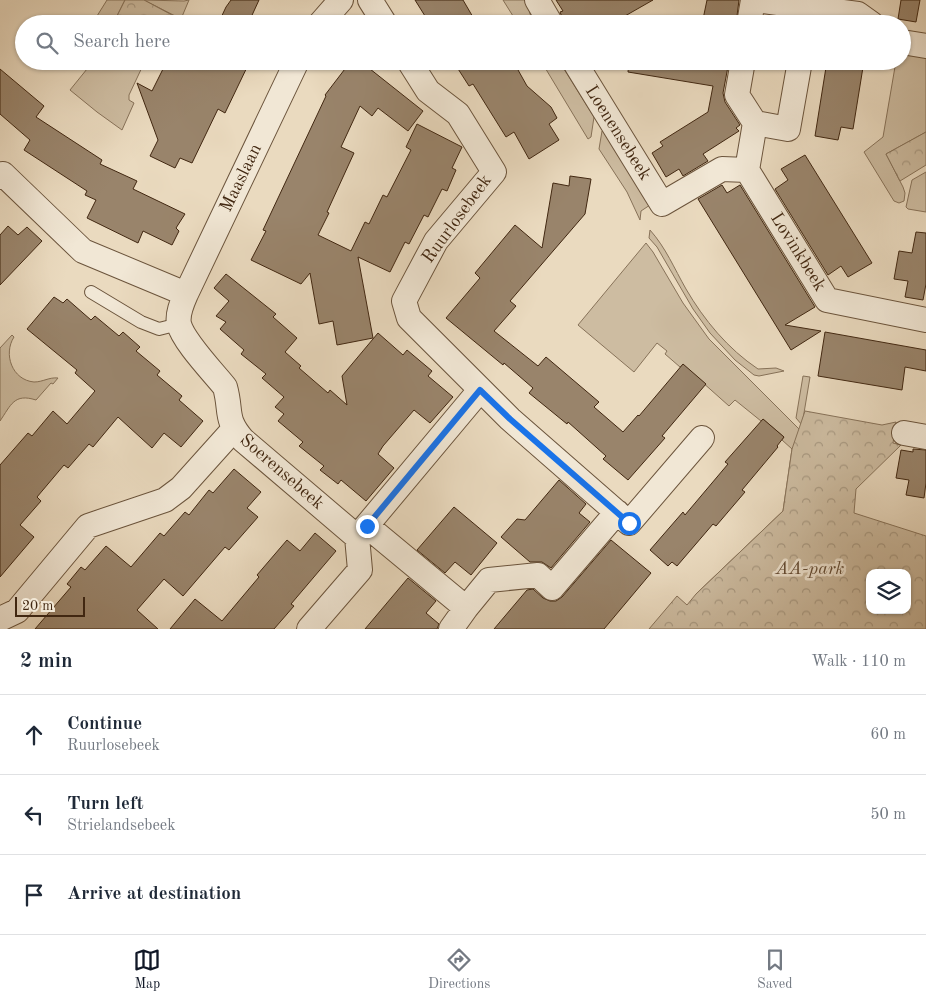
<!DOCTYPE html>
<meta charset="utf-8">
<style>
:root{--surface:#fff;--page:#f2f2f3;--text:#1f2937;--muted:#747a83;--line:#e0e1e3;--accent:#111827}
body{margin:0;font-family:"Old Standard TT",serif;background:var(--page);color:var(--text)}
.controls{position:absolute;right:15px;bottom:15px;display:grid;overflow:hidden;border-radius:10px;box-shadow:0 1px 4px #0004}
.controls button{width:45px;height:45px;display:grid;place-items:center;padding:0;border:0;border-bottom:1px solid var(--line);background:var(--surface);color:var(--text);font:25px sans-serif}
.scale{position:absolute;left:15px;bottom:12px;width:70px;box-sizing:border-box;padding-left:5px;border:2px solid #412711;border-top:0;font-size:14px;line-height:18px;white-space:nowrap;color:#412711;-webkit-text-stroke:4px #f1e7d5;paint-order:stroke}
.stop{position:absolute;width:15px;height:15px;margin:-11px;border:4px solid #1a73e8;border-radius:50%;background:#fff}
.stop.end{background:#1a73e8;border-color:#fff;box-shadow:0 1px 5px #0008}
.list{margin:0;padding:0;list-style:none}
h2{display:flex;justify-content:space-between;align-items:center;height:65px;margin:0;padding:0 20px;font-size:21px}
h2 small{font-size:16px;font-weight:400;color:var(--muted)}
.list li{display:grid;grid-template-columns:32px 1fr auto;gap:15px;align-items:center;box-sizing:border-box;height:80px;padding:0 20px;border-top:1px solid var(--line)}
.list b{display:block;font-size:19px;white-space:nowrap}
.list p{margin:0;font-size:16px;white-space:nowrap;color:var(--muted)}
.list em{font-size:16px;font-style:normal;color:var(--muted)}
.icon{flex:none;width:28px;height:28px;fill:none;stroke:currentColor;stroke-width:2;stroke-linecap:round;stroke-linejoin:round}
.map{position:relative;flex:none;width:926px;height:629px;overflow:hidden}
.search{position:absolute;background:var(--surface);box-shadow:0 1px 4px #0004;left:15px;right:15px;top:15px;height:55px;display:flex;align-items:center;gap:12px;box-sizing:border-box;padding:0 18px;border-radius:28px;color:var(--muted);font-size:19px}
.sheet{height:305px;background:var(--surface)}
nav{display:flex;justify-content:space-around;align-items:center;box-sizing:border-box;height:70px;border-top:1px solid var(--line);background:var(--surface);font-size:14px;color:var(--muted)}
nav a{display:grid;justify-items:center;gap:2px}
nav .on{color:var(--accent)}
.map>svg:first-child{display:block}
.grass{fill:#cdbca1;stroke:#877259}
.park{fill:url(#park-crowns);stroke:#877259;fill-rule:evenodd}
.building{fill:#99846b;stroke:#412711}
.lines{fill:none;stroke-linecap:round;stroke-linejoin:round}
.lane-casing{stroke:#6b543c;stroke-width:14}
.street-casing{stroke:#6b543c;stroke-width:26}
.lane{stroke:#f1e7d5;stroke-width:12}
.street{stroke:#f1e7d5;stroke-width:24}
.route{stroke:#1a73e8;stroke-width:6}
.labels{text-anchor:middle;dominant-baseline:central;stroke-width:5;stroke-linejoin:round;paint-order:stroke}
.street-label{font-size:18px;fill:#412711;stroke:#f1e7d5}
.park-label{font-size:18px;font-style:italic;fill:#644c35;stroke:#f1e7d5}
</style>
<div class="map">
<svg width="926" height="629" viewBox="0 0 926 629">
<defs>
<pattern id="park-crowns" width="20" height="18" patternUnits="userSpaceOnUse" patternTransform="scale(1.25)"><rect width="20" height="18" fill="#cdbca1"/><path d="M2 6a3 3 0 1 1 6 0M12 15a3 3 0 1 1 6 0" fill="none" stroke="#a89982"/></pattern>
</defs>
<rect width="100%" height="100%" fill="#eadabf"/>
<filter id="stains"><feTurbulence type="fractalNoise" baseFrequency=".004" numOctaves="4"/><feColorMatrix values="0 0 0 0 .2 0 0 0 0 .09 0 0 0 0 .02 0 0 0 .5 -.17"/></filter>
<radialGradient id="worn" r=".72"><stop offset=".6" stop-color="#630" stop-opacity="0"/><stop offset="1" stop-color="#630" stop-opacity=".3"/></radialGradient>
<path class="grass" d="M107,0h18l-12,24h-21z
M144,0l40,1 5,-1 -8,19z
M503,0h25l2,14 6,10h-18z
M902,52l24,4v76l-40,22 17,33 2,6 -1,8 -5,2 -5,-2 -30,-49 19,-15 13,-76h6z
M79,61h66l-16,34v5l5,3 -12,27 -25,-18 -27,-22 17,-21z
M541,61h18l35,56 -3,20 -3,2z
M608,127l42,78 -9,6 -1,9 -13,-28 -28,-43 3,-18z
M926,172v40l-18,-3 -2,-2 6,-27z
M650,230c16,18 24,38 36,59 18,31 42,60 72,80l18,-1 8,3 -25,5 -5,-1 -19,-15 -25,-27 -17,-24 -36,-62 -8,-9z
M646,243l7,9 30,51 26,36 103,103 1,43 -107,118 -10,-9 87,-83 9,-62 -10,-9 2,-3 -21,-18 -2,2 -26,-21 -6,6 -46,-41 -3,2 -15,-13 2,-3 -10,-8 -23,29 -56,-47z
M12,335l2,2c-11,17 -2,43 20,45 9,0 15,-5 24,-4l-5,6 -2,-1 -15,17c-22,-7 -25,5 -36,21v-73z
M803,376l7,1 -8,48 -6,-7z"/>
<path class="park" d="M125,0h19l28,15 -5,9h-54z
M926,132v33l-26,16 -14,-27z
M805,411l77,14 14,-3 -3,21 8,2 -45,44 -2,24 72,23v93h-277l28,-33 10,9 9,-11 87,-83 9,-62zM870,573h37v37h-37z"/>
<path class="building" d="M231,0h28l-11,24h-30l8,-17z
M415,0h48l14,24h-47z
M556,0h97l-42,24h-46l-5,-12 3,-1z
M707,0h32l-3,24h-34z
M901,0h19l-4,22 -18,-3z
M167,61h83l-25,52 -7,-4 -26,54 -12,-5 -5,10 -25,-12 8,-16 -21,-57 15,8z
M351,61h9l63,50 -15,20 -30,-23 -6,8 -12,-10 -19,41 13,6 -27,59 2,1 -11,22 33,16 14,-29 4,2 14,-29 4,2 24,-47 -5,-3 11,-23 45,23 -10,21 4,2 -9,21 -5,-2 -14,28 -4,-2 -15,29 -4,-2 -15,30 -32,-15 15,81 -36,7 -4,-24 -14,3 -9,-51 -9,11 -50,-24 15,-29 -3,-1 63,-134 -1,-1z
M453,61h60l14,25 24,21 6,11 -8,6 10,16 -30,19 -15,-27 -8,5 -33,-53 -4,2z
M629,61h100l-6,32 2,9 15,23 -4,3 3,3 -36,23 5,7 -25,15 -4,-7 -13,8 -14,-24 11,-7 -3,-4 48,-30 5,-26 -85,-14z
M827,61h37l-11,68 -12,-2 -3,13 -23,-4z
M0,69l44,37 -8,11 66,43 -2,4 37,17 -4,8 52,25 -9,14 3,3 -7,14 -29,-14 -5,12 -51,-25 9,-18 -11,-5 2,-4 -63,-41 6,-10 -30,-26z
M805,155l67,108 -24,14 -7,-11 -13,9 -53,-86 13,-9 -7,-11z
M570,176l21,3 -6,35 -75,87 6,5 -22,25 44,35 8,-9 53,45 -5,5 29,25 15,-17 1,1 44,-52 23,20 -44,52 3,2 -37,42 -25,-21 3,-3 -38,-34 -1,2 -38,-31 4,-5 -29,-25 -1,2 -57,-47 34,-40 -5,-5 40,-48 27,23 11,-65 16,3z
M722,185l5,8 13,-8 75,122 -30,18 36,6 -30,19 -93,-151z
M8,226l10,9 9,-8 15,14 -42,44v-50z
M916,232l10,1v51l-3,16 -18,-3 3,-16 -14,-2 5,-28 13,2z
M226,274l50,40 -3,3 24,21 -12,14 16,14 -2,2 29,25 2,-3 17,15 -5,-29 36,-43 25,22 4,-5 25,21 -4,5 25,21 -23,26 -16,-13 -31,36 -5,8 16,14 -28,33 -25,-21 -3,4 -18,-14 4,-4 -25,-20 4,-4 -25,-21 6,-7 -9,-7 9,-10 -22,-19 4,-4 -25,-20 3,-4 -24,-21 6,-7 -10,-6 13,-15 -15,-13z
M54,297l9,6 4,-4 24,21 4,-4 24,20 4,-4 17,15 -4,4 24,20 -3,4 25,21 -3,4 24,21 -22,26 -17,-14 -12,15 -34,-31 -25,30 -4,-3 -21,24 -4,-3 -27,32 4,4 -21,24 14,12 -34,40v-112l28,-32 4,3 21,-25 14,13 28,-33 -20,-18 2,-3 -50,-41z
M825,332l101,18v21l-21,-4 -3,23 -84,-14z
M763,419l21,18 -7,9 1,1 -36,43 3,2 -29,34 -3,-2 -36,42 -5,-4 -4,4 -18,-16 33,-38 2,3 43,-51 -3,-2z
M913,449l13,1v33l-2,15 -18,-3 3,-15 -13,-2 5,-28 12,2z
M234,469l27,23 -14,16 11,9 -29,33 -4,-3 -42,49 -19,-17 -27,31 21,19h-123l36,-42 -4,-3 14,-17 4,3 21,-24 25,21 29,-34 4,3 21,-24 4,3 20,-25 4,3z
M559,480l27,24 -7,9 11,9 -39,46 -9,-6h-12l-29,-25 16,-18 8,1z
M454,507l43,36 -26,32 -16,-13 -10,11 -28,-23z
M315,533l21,18 -45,53 3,2 -20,23h-104l25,-30 27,22 37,-44 -2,-2 30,-35 13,11z
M611,540l40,33 -47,56h-110l33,-39 6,-1 10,9 7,3h6l6,-4z
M408,578l28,23 -10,12 13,11 -2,5h-72z"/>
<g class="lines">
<g class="lane-casing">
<path id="lane" d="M91,292l50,30 18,7 20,-5"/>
</g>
<g class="street-casing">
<path id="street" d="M370,0l15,24
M537,0l14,24
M755,0l103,14 14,10
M320,24l21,-24
M749,24l4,-24
M902,42l24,4
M297,61l-111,233c-4,9 -9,20 -7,30 4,17 34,48 46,63 7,25 -1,31 18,53l114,97
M409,61l19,30 30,23 36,58 -58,69 -32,60 5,17 101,101 119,104 73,-85
M574,61l88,143 60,-35 25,1
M743,61l-6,34 18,28 33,6 12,-68
M755,123l-8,47 80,130 99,20
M0,177l3,-3 80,77 103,43
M904,433l22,4
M367,526l99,82 -15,21
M466,608l23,-28 49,-5 14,13 65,-76
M0,619l17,-8 71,-85 77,-26 16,-12 53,-59
M309,629l51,-59 -3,-33 123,-147"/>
</g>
<use href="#lane" class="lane"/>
<use href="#street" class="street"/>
</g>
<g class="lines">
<path class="route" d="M367,526l113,-136 30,29 119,104"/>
</g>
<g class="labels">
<g class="street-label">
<text transform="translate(618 133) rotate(58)">Loenensebeek</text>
<text transform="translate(241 178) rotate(-64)">Maaslaan</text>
<text transform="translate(457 219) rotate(-54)">Ruurlosebeek</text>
<text transform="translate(798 252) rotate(58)">Lovinkbeek</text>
<text transform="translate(282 472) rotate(41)">Soerensebeek</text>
</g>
<g class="park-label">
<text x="810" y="569">AA-park</text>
</g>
</g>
<rect width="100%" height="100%" filter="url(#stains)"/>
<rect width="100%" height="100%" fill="url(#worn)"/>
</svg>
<div class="controls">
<button><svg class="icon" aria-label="layers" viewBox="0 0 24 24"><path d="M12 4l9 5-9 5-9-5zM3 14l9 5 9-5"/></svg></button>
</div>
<div class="scale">20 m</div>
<div class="stop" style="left:629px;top:523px"></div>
<div class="stop end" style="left:367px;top:526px"></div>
<div class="search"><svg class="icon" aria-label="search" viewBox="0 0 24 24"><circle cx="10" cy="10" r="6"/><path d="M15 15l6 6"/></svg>Search here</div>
</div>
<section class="sheet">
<h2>2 min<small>Walk · 110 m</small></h2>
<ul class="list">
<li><svg class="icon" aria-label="ahead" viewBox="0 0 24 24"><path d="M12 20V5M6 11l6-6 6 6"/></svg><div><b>Continue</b><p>Ruurlosebeek</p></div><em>60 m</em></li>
<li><svg class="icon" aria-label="left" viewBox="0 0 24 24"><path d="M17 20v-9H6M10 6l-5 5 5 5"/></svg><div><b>Turn left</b><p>Strielandsebeek</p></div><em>50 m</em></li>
<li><svg class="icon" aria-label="arrive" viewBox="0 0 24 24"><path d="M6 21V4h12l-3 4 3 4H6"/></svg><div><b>Arrive at destination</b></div></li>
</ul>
</section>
<nav>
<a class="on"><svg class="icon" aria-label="map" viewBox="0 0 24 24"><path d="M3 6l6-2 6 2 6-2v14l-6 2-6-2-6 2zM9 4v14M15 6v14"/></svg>Map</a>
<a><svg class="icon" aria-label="directions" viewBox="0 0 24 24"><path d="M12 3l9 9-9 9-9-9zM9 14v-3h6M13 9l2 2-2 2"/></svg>Directions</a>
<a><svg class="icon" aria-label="saved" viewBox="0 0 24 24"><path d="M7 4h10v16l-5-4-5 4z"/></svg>Saved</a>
</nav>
